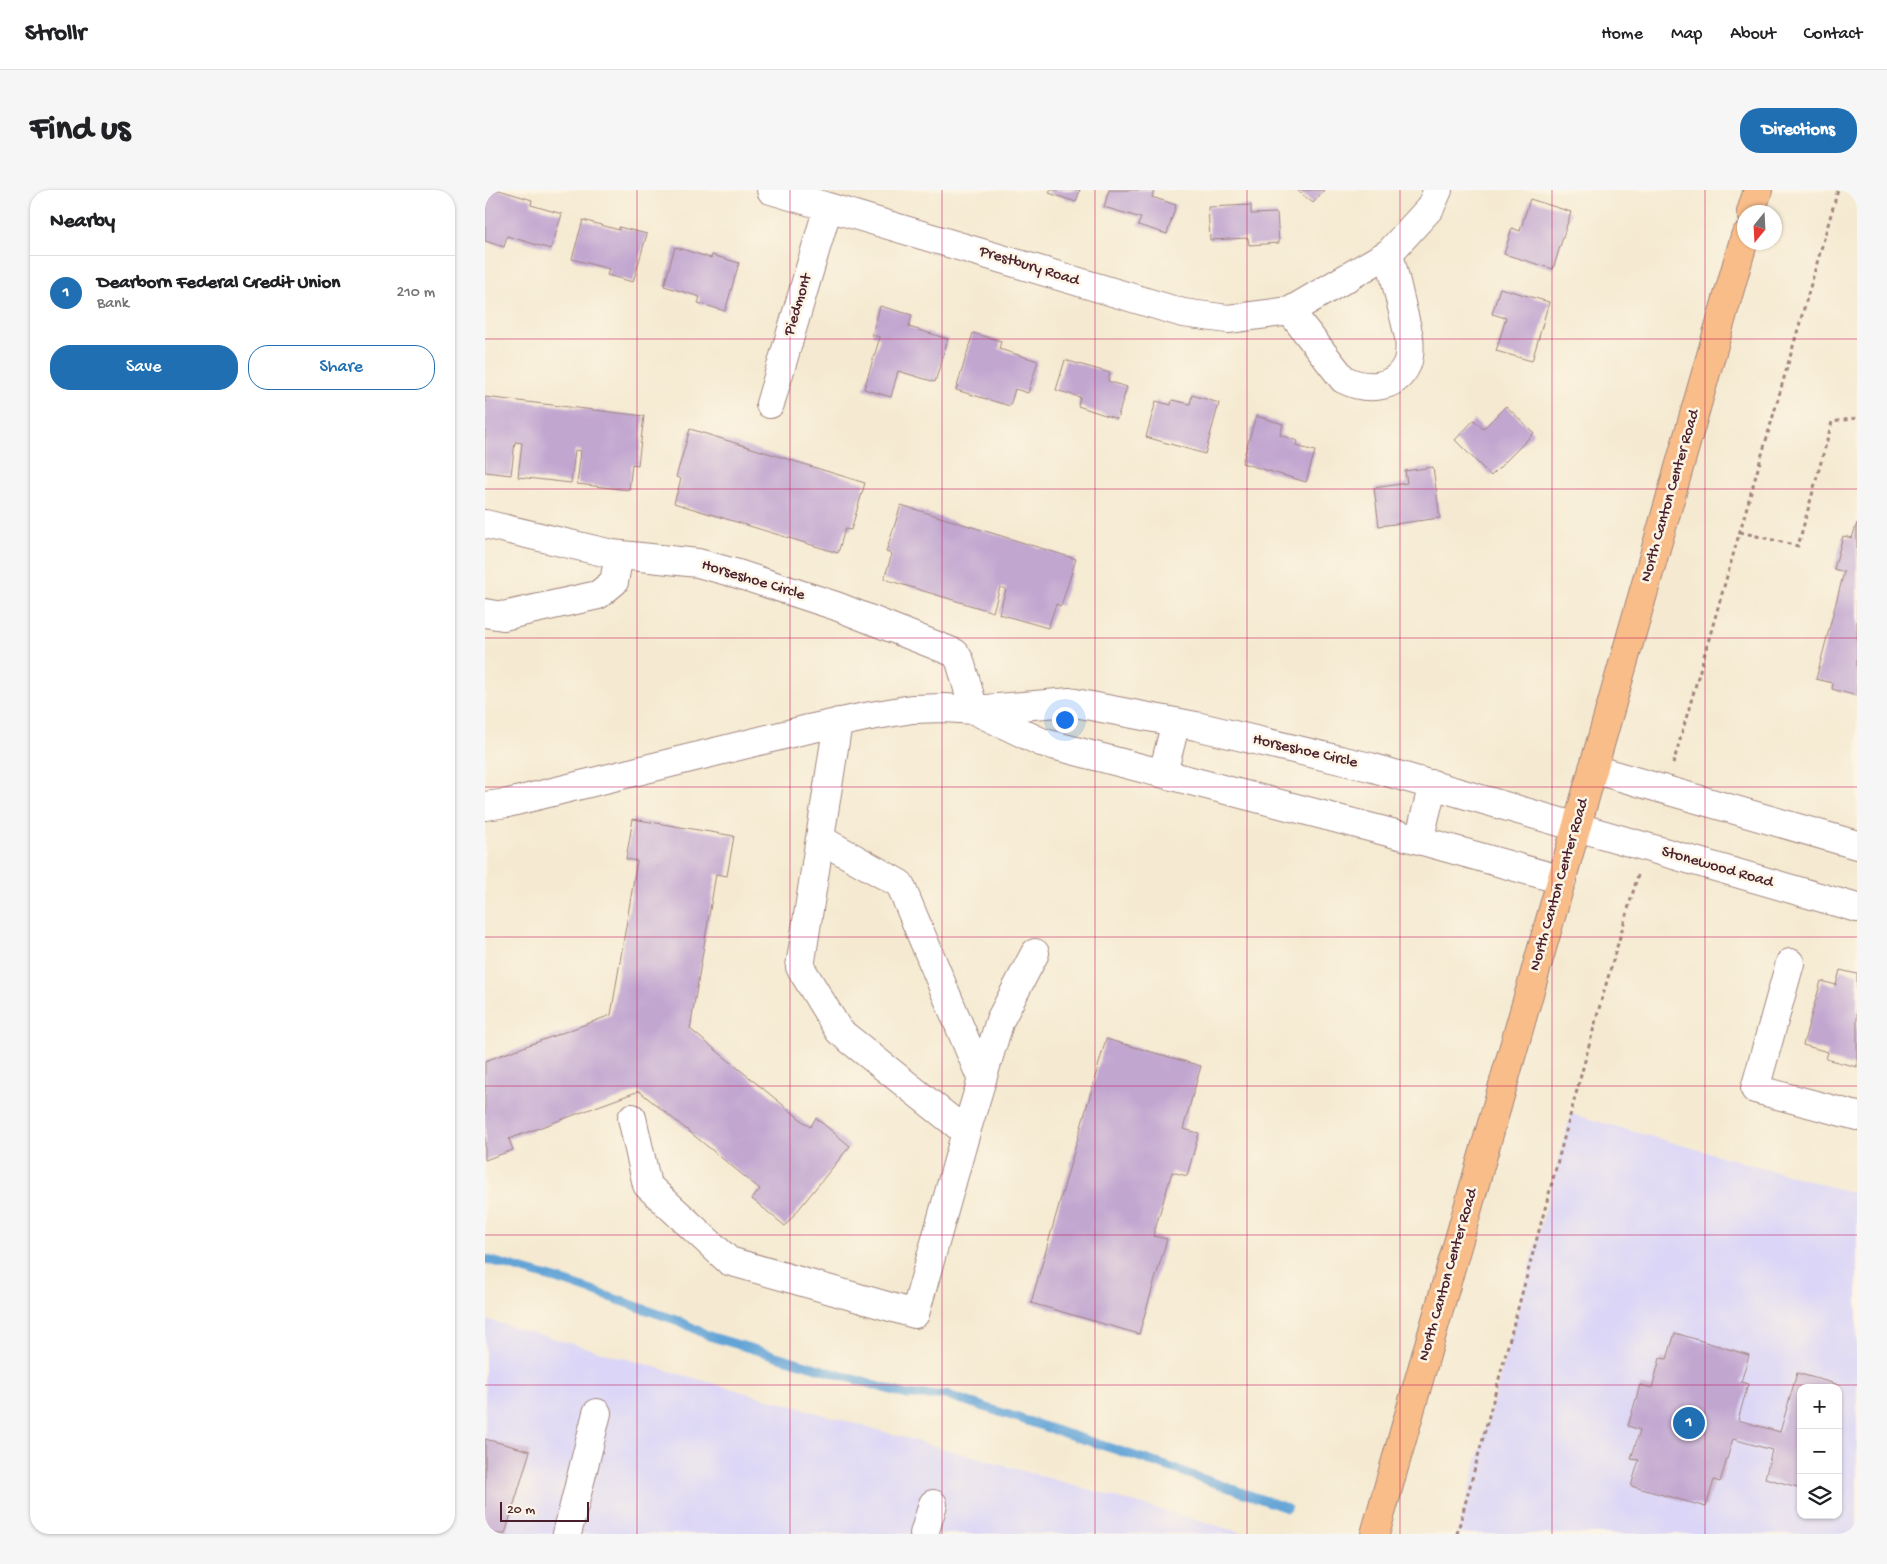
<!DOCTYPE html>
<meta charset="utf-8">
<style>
:root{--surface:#fff;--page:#f6f6f6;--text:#202124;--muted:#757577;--line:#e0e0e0;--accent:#1f6fb2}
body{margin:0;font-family:"Gochi Hand",sans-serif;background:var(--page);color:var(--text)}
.controls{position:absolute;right:15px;bottom:15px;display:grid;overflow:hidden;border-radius:10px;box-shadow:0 1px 4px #0004}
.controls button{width:45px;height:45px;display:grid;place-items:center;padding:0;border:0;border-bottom:1px solid var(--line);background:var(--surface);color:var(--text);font:25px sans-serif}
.compass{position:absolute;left:1252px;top:15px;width:45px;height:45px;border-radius:50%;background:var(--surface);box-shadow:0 1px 4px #0004;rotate:198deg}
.scale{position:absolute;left:15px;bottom:12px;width:89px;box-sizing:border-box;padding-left:5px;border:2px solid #4a1f2b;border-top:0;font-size:14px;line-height:18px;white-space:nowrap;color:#4a1f2b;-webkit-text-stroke:4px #fcf5e5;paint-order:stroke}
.you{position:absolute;left:579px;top:529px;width:18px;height:18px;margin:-12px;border:4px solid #fff;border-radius:50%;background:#1a73e8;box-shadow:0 0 0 8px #1a73e833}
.badge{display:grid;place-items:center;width:32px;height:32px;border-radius:50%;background:var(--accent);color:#fff;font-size:16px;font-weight:700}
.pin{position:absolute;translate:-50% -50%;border:2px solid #fff;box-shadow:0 1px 5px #0006}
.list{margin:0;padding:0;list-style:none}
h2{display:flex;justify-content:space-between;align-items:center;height:65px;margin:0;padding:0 20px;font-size:21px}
h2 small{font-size:16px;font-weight:400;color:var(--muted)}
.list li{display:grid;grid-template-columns:32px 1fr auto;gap:15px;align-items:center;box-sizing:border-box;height:75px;padding:0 20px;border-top:1px solid var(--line)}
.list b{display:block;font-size:19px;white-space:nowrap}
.list p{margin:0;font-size:16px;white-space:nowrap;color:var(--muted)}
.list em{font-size:16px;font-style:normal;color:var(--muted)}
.actions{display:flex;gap:10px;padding:15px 20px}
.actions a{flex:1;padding:11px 0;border:1px solid var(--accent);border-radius:20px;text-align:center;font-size:18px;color:var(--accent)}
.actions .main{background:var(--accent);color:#fff}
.icon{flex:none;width:28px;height:28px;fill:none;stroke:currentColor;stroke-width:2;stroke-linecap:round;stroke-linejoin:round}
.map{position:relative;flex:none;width:1372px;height:1344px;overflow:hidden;border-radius:20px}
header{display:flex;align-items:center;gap:30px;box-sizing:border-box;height:70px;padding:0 25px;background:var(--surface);border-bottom:1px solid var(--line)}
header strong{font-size:24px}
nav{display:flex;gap:28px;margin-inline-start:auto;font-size:18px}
.intro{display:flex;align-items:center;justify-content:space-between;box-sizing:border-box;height:120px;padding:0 30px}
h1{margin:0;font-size:35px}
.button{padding:12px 22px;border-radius:20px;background:var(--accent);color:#fff;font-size:18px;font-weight:700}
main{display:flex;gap:30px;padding:0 30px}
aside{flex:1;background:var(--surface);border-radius:20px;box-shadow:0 1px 4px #0004}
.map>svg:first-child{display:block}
.built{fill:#dbd6f7;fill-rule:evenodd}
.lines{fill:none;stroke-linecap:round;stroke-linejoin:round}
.stream{stroke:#64a4d7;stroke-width:9}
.building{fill:#c1a6d0}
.minor-casing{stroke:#a0847e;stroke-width:30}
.major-casing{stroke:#a0847e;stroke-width:30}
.path{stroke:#a0847e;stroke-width:3;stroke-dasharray:4 4;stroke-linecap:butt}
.minor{stroke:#fff;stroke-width:28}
.major{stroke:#f8bd89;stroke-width:28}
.grid{fill:none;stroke:#c2185b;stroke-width:1;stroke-opacity:0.55}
.labels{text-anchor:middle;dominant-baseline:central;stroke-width:5;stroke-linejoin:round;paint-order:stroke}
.street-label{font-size:16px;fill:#4a1f2b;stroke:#fcf5e5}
</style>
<header>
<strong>Strollr</strong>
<nav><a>Home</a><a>Map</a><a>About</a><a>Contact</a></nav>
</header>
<div class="intro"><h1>Find us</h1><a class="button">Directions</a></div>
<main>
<aside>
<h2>Nearby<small></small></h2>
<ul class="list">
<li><span class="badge">1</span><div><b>Dearborn Federal Credit Union</b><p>Bank</p></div><em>210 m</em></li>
</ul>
<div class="actions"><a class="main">Save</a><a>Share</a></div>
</aside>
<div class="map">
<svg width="1372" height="1344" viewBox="0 0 1372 1344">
<rect width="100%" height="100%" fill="#fcf5e5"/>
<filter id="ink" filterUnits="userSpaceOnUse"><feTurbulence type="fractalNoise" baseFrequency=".02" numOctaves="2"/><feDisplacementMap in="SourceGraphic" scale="10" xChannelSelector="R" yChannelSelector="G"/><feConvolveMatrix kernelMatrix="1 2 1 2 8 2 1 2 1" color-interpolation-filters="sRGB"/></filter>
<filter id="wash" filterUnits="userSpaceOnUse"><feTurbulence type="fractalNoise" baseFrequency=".0096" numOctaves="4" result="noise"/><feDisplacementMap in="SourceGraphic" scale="20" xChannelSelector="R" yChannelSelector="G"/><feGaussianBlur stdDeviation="1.12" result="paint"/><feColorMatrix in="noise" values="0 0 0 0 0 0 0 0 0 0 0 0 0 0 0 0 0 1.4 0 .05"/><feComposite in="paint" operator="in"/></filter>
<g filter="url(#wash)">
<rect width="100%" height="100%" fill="#f5ead1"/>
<path class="built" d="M1086,924l286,80v340h-400zM1316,1198h37v127h-37z
M0,1129l761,215h-761z"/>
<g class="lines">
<path class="stream" d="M0,1069l81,23 113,39 30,15 198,59h40l219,71 121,42"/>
</g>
<g id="blocks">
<path class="building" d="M5,0h9l33,10 -1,5 31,9 -11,35 -44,-13 -3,11 -19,-6v-36z
M565,0h30l-4,12 -27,-9z
M624,0h45l-2,7 24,8 -9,29 -29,-9 3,-7 -37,-11z
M812,0h27l-11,13z
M1045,9l41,13 -18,57 -49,-15 8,-26 8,3z
M766,15v9l26,-1 2,30 -30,2 -1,-7 -38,2 -2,-33z
M98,30l36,10v-3l28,7 -14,48 -26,-7 2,-6 -37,-10z
M190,57l36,11 1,-3 27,8 -14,48 -27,-8 2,-6 -36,-11z
M1015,98l49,14 -17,59 -36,-10 10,-33 -14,-4z
M395,116l32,9 -3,12 39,12 -13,43 -37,-11 -7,26 -27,-8 16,-52 -8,-2z
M488,143l28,8 -2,8 39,12 -10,32 -13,-4 -5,17 -54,-16z
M580,170l45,13 -2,8 19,6 -10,32 -39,-13 2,-9 -24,-7z
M707,205l27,8 -14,51 -59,-17 10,-36 15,4 1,-5 18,4z
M0,207l159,19 -6,49 -6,-1 -3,26 -52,-6 4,-33 -6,-1 -4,33 -53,-6 4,-34 -7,-1 -4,33 -26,-3z
M1021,216l28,27 -43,43 -36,-36 19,-20 9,9z
M771,226l27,8 -3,11 18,6 -2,5 19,5 -9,31 -64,-19z
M205,239l175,54 -14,47 -6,-1 -7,24 -164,-50 7,-24 -5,-2z
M948,277l7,51 -61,8 -5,-38 33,-5 -2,-12z
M416,315l175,54 -15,47 -5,-2 -8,24 -49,-14 7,-25 -6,-2 -7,25 -109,-33 8,-25 -6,-2z
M1372,333v173l-25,-7 1,-6 -17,-4 28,-107 -10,-3 9,-33 9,2z
M148,629l101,17 -7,40 -11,-2 -26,155 120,98 6,-9 34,28 -65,80 -33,-27 8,-10 -121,-98 -130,48 4,11 -28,10v-99l126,-46 26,-154 -11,-2z
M1355,780l17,4v93l-31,-8 2,-7 -25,-7 18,-64 15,4z
M621,849l95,27 -18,63 16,4 -12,43 -15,-4 -19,64 14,3 -28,95 -108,-31z
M1190,1143l74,22 -8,27 7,2 -10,36 42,12 17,-59 39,11 -1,4h-34v100l-36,-10 7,-28 -39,-11 -13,43 -6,-2 -8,27 -75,-21 8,-26 -8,-1 9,-29 -12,-4 12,-41 12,3 8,-30 7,1z
M0,1249l45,12 -25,83h-20z"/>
</g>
</g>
<g filter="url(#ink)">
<use href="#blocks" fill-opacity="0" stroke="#a0847e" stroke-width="1"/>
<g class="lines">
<g class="minor-casing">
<path id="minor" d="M286,0l412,123 45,6 62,-8 99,-58 41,-45 8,-18
M805,121l53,68c21,11 52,12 64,-15 3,-8 3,-18 2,-27l-20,-84
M285,214l58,-197
M0,334l127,30 86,9 40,11 98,32 119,47 5,8 14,49 67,32 378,98 143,40
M0,423l18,3 95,-21 16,-13 5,-27
M1108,579l264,76
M678,583l13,-51
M0,616l23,-3 296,-73 61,-13 47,-8 33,-1 29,2 96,-8 126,24 174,41 487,141
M335,649l80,45 82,196
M934,650l14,-56
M1305,773l-35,126 102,27
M147,928l15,67 82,76 186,53 51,-182 -127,-101 -39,-64 38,-245
M481,942l34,-112 35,-67
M82,1344l30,-121
M439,1344l9,-30"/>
</g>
<g class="major-casing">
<path id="major" d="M1266,22l7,-22
M890,1344l370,-1298"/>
</g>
<path class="path" d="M1255,342l58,14 34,-124 25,-4
M1188,574l165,-574
M972,1344l143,-529 38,-130"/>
<use href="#minor" class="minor"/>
<use href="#major" class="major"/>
</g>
</g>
<path class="grid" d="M152,0v1344M305,0v1344M457,0v1344M610,0v1344M762,0v1344M915,0v1344M1067,0v1344M1220,0v1344M0,149h1372M0,299h1372M0,448h1372M0,597h1372M0,747h1372M0,896h1372M0,1045h1372M0,1195h1372"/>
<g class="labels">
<g class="street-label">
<text transform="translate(544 77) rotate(17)">Prestbury Road</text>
<text transform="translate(314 115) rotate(-73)">Piedmont</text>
<text transform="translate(1186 306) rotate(-74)">North Canton Center Road</text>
<text transform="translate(268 391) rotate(17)">Horseshoe Circle</text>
<text transform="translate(820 562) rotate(13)">Horseshoe Circle</text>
<text transform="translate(1232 678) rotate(16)">Stonewood Road</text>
<text transform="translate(1075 695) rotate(-74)">North Canton Center Road</text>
<text transform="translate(964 1085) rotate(-74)">North Canton Center Road</text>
</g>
</g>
</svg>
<div class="controls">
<button>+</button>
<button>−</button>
<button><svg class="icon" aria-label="layers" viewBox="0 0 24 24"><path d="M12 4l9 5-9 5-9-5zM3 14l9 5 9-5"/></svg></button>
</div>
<svg class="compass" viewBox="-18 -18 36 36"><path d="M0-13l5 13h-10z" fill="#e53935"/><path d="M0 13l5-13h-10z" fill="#757577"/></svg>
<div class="scale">20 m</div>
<div class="you"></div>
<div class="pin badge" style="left:1204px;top:1233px">1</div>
</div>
</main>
